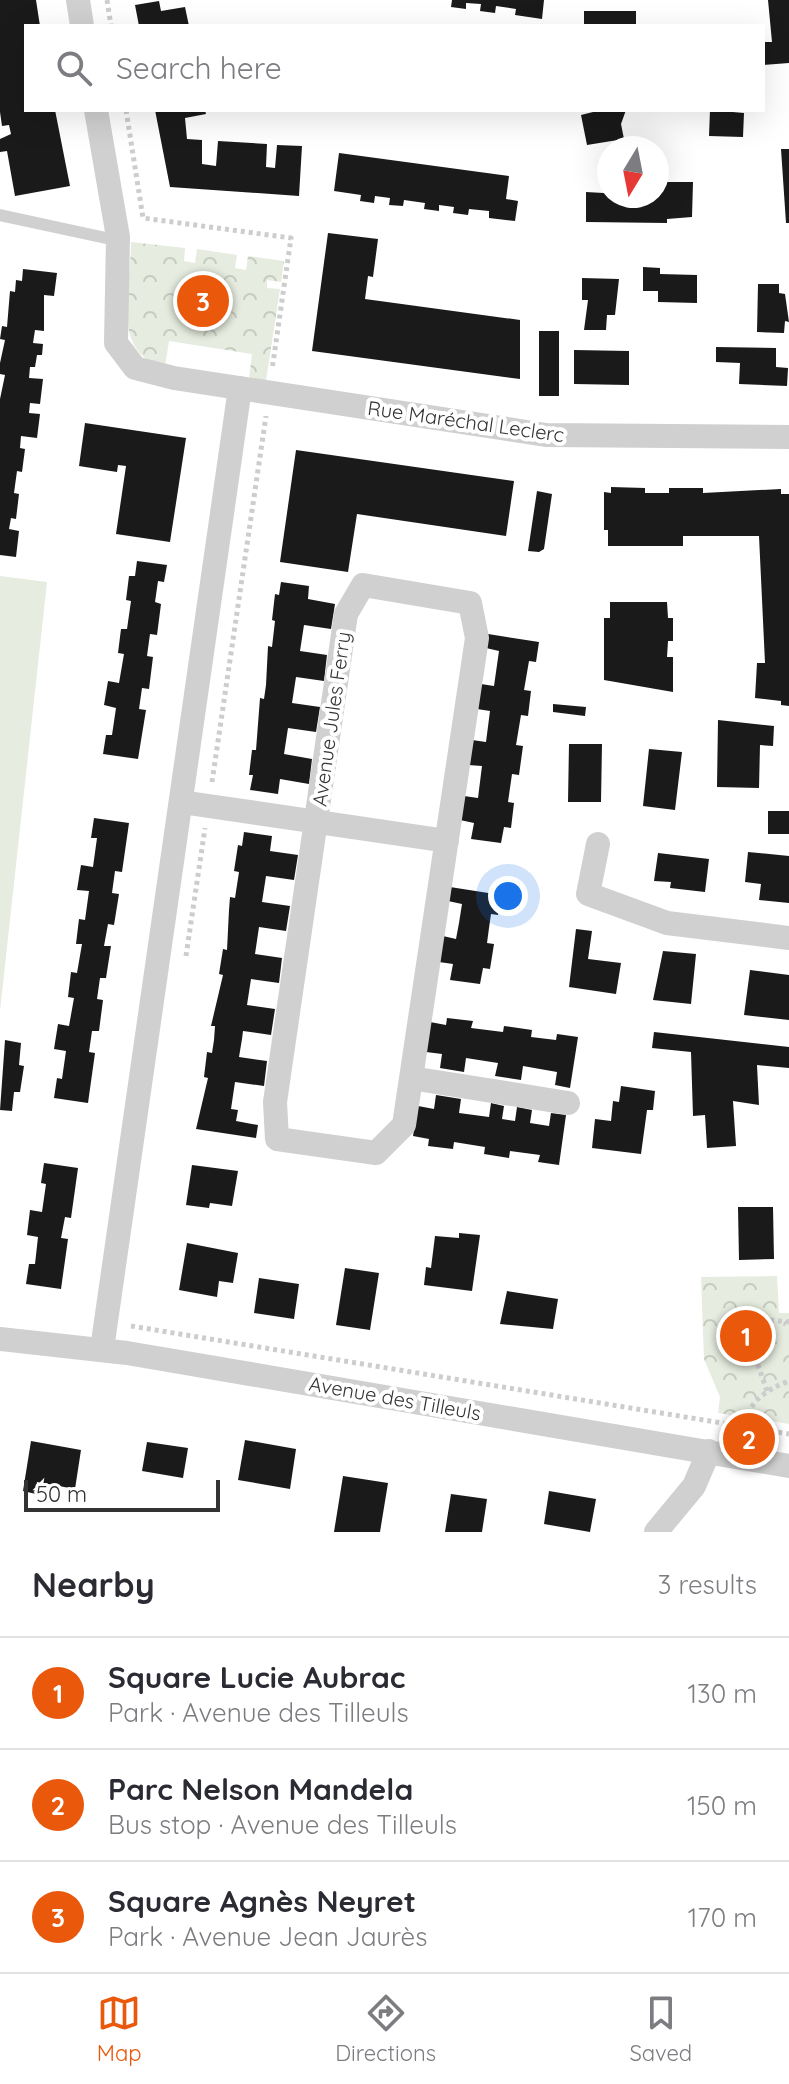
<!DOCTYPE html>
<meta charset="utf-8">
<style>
:root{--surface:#fff;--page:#f7f7f7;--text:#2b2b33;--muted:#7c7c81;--line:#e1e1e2;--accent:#ea580c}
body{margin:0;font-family:Quicksand,sans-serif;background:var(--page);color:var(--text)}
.compass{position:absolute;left:597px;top:136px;width:72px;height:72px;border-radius:50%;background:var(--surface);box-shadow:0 8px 32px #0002;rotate:190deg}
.scale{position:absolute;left:24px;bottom:20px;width:196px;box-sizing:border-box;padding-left:8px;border:4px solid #333;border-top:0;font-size:22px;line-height:28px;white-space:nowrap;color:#333;-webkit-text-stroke:6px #fff;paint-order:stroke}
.you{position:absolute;left:508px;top:896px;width:28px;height:28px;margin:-20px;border:6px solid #fff;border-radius:50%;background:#1a73e8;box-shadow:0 0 0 12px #1a73e833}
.badge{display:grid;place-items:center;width:52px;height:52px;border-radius:50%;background:var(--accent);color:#fff;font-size:26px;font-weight:700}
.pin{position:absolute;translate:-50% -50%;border:4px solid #fff;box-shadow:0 2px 8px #0006}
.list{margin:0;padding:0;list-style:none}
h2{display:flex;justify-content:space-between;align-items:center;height:104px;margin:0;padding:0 32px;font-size:34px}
h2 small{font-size:26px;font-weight:400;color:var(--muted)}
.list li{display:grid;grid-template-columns:52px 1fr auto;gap:24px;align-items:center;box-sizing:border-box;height:112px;padding:0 32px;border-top:2px solid var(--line)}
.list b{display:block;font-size:30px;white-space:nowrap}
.list p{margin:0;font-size:26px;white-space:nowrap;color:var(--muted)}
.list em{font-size:26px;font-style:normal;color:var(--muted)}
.icon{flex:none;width:44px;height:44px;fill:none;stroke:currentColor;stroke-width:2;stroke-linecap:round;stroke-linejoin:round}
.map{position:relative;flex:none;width:789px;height:1532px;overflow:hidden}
.search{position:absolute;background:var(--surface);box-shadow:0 8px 32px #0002;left:24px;right:24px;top:24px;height:88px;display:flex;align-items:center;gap:20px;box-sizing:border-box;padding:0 28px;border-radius:0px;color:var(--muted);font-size:30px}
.sheet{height:440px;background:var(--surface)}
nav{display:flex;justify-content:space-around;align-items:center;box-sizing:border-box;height:112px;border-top:2px solid var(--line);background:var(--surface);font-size:22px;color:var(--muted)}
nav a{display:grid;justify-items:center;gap:4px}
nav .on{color:var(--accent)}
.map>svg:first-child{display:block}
.green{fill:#e6ecdf}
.forest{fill:url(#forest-crowns)}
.building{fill:#1a1a1a}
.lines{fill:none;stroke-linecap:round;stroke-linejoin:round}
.path{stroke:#cdcdcd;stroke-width:5;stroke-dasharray:4 4;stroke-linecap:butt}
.service{stroke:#d0d0d0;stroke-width:12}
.minor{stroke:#d0d0d0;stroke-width:24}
.labels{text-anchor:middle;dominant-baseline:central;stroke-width:8;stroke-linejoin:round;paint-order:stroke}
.street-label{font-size:20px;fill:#333;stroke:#fff}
</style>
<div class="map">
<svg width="789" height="1532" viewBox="0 0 789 1532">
<defs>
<pattern id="forest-crowns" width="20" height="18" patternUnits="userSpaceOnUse" patternTransform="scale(2)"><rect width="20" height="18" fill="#e6ecdf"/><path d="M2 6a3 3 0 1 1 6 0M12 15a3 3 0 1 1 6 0" fill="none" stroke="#c6cbc0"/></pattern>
</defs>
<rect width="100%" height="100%" fill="#fff"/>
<path class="green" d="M0,576l47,6 -47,429z"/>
<path class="forest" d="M131,242l54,6 -1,13 11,2 2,-14 40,6 -2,13 11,2 2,-14 36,5 -3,21 -14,-2v8l13,1 -14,92 -17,-2 3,-25 -83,-13 -4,25c-57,-10 -33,-85 -34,-124z
M777,1276l2,37h10v111l-71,-11 2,-16 -16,-38 -3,-82z"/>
<path class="building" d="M0,0h36l4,26h-14v84h29l15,76 -55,10 -8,-45 -7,1v-13l11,-5 -2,-9 -7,1 -2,-14z
M452,0h92l-2,19 -27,-4 1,-6 -20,-3 -1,7 -15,-2 1,-7 -15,-1v6l-15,-2z
M768,0h21v63l-26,2v-23h9z
M159,1l2,10 24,-4 4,19h-50l-4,-21z
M584,11h52v15h-52z
M155,110h50l1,4 -21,4 2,21 15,1v24l14,2 2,-25 49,3 -1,23 9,1 2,-23 25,1 -3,50 -129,-9z
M601,110h25l-5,14 3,15 -37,6 -6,-30z
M710,110l34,3 -1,24 -34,-1z
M781,149h8v74h-3z
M339,153l170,23 -3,23 12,2 -3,20 -26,-3v-7l-20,-2 -1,6 -15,-2 1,-6 -15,-2v6l-15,-2 1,-6 -21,-3 -1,6 -14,-1 1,-7 -15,-2 -1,7 -14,-2 1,-6 -27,-4z
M657,182h36l-1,35 -25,2v4l-81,-1v-30l71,4z
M328,233l50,6 -5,38 -5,-1 -3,23 155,21v59l-208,-28z
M643,267l17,1v6l37,1v28l-39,-1v-11h-15z
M23,269l34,4 -3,23 -10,-1v36l-9,-1 -2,13 10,1 -1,11h-5l-2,12h-5l-1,11 14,1 -3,25 -10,-1 -1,10 11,1 -3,24 -16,-2 -1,12 5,1 -3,23 -5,-1 -3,22 5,1 -3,25 -5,-1 -2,11 10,2 -3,26 -16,-2v-156l5,-24 -5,-1v-11l5,-23 -5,-1 2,-13 5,1 3,-36 5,1 1,-12 6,1z
M582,278l37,1 -4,36h-8l-1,15h-22l4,-30h-6z
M758,284h21v9l6,1 4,28 -4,-1 -1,12 -27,-1z
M539,331h20v65h-20z
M716,347l60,1v19l12,1 -1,18 -48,-2 1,-21 -24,-1z
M574,350l55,1v34l-55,-1z
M85,423l101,15 -16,104 -54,-8 10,-68 -8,-1 -1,7 -38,-6z
M296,450l218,31 -8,55 -149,-22 -9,58 -68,-10z
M611,487l34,1v5h24v-5h34v5l78,-4v5h8v212l-8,-1v-4l-26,-3 2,-35h8l-6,-127h-76v10h-75v-16h-4v-38l7,1z
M537,491l15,3 -8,55 -5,3 -11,-1z
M137,561l30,4 -3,17 -6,-1 -3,21 6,2 -4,31 -7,-1 -3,22 6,1 -4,32 -7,-1 -3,21 7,1 -8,49 -35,-5 3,-19h6l4,-27 -12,-3 4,-24 11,2 5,-29 -6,-1 3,-24h6l4,-28 -5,-1 3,-24h6z
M281,582l28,4 -1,13 27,5 -4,25 -27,-4 -4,26 27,4 -3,26 -28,-4 -4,26 28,4 -4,25 -28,-4 -4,26 28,5 -3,25 -29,-5 -2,15 -28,-4 3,-15h-4l3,-25h4l4,-52 4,1 2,-14 2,-39 4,1 3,-26 -3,-1 3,-26 4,1z
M610,602h57l1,16h5v23h-5l-1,16h6v35l-69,-12v-62h6z
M488,634l51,8 -3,20 -7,-1 -5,29 7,1 -3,25 -7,-1 -5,30 7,1 -4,29 -7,-1 -4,28 6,1 -3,25 -7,-1 -3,16 -30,-4 3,-16 -14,-3 4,-24 14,2 4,-32 -14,-1 4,-25 14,2 4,-31 -13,-2 4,-25 13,2 5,-35 -13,-3z
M553,704l33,3 -1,9 -32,-4z
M718,720l56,6 -1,20 -13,-1 -1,43 -42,-1z
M569,744h33l-1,58h-33z
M649,749l33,3 -7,58 -32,-4z
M768,811h21v23h-21z
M94,818l35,5 -7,49 -7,-1 -3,22 7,1 -5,31 -6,-1 -4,22h7l-5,32h-6l-3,21 6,1 -4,31h-7l-3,21 6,1 -7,50 -34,-5 3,-20 5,1 4,-28 -12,-2 4,-25 11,2 5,-28 -6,-1 3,-25 6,1 5,-29h-6l3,-25 6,1 4,-29 -12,-1 4,-25 12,2 4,-29h-6z
M244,832l28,4 -2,15 28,4 -4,25 -28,-4 -4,26 28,4 -4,25 -27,-4 -4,27 27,4 -3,25 -28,-4 -4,26 28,4 -4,26 -28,-4 -1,8 -3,18 28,4 -3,25 -29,-4 -4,27 7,1 -2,11 22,4 -2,13 -60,-9 12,-51 -4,-1 3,-25 5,1 2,-13 1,-14h-4l12,-51 -4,-1 4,-25 4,1 2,-40 1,-13 5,1 4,-26 -5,-1 4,-26 4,1z
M748,852l41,4v47l-30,-3 2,-16 -16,-2z
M658,853l51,6 -4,33 -35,-4 1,-6 -17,-1z
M450,887l51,8 -3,20 -7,-1 -2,14 -2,15 7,1 -4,25 -7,-1 -3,16 -30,-4 3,-16 -14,-2 4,-26 13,3 3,-16 3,-19 -14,-3z
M576,929l16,2 -4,28 33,4 -5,31 -47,-7z
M663,951l33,3 -5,50 -38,-4z
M750,970l39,5v45l-45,-5z
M447,1018l26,3 -2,7 32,4 1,-6 28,4 -1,7 25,3 1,-6 21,3 -8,51 -15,-3 2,-13 -34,-6 -2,14 -26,-4 3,-13 -32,-5 -2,14 -24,-4 2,-14 -16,-2 4,-30 16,3z
M654,1032l135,15v21l-32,-3 2,40 -26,-4 3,45 -29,2 -2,-33 -12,1 -2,-64 -39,-4z
M5,1040l16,3 -2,22 5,1 -4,26h-6l-2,19 -12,-1z
M621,1086l34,5 -2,19h-6l-6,44 -49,-6 3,-29 16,2 2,-20 6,1z
M436,1095l25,4 -2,14 30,4 2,-14 13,3 -2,13 13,2 2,-14 15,3 -2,13 19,3 2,-13 15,2 -7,50 -21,-3 2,-7 -30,-4 -1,7 -25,-4 1,-7 -31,-5 -1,7 -25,-3 1,-7 -16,-3 5,-30 16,3z
M44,1163l34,5 -7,50 -6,-1 -4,21 7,1 -7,50 -35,-5 3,-20h6l3,-27 -11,-2 3,-25 12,2 4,-28 -5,-1z
M192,1165l46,6 -6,35 -22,-3 -1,5 -23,-3z
M738,1207h35l1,52 -35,1z
M459,1233l21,2 -8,56 -48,-6 2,-18 5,1 4,-32 24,2z
M187,1243l51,10 -5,30 -14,-2 -2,16 -38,-7z
M345,1268l34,5 -9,57 -34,-5z
M259,1278l40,6 -5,35 -40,-6z
M507,1291l51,8 -5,30 -53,-5z
M245,1440l51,9 -6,40 -52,-9z
M31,1441l50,9 -6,39 -38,-7 -1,12 -13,-3z
M147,1442l41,6 -5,30 -41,-7z
M343,1476l45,7 -8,49h-46z
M549,1491l47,8 -6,33 -46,-8z
M451,1494l36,5 -5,33h-37z"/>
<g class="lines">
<path class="path" d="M107,0l4,26
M126,110l17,108 148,20 -19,132
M212,782l54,-366
M186,956l19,-128
M131,1326l658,108
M767,1391l-19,-55 9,-14 12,-2 20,2
M743,1429c4,-26 22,-39 46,-48"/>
<path class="service" d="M0,215l106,23 12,-1"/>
<path class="minor" d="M78,0l4,26
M96,110l22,127 -2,106 19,25 39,10 372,57 243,2
M363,585l107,18 7,35 -73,487 -28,28 -99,-14 -2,-37 71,-488z
M181,802l266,39
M598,844l-10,50 79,29 122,15
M411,1078l157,25
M0,1339l127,14 662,113
M102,1349l138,-961
M656,1532l38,-46 15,-35"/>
</g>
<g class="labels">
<g class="street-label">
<text transform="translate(466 421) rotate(8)">Rue Maréchal Leclerc</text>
<text transform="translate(331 719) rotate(-82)">Avenue Jules Ferry</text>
<text transform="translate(395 1398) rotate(10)">Avenue des Tilleuls</text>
</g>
</g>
</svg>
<svg class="compass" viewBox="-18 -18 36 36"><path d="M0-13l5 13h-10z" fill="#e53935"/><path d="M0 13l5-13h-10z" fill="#7c7c81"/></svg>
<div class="scale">50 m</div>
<div class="you"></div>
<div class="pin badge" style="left:746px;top:1336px">1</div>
<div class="pin badge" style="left:749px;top:1439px">2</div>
<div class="pin badge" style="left:203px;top:301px">3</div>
<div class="search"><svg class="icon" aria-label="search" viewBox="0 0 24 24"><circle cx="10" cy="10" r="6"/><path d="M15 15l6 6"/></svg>Search here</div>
</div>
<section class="sheet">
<h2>Nearby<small>3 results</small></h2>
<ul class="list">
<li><span class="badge">1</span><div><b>Square Lucie Aubrac</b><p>Park · Avenue des Tilleuls</p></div><em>130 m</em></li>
<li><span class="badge">2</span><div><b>Parc Nelson Mandela</b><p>Bus stop · Avenue des Tilleuls</p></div><em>150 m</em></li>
<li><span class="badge">3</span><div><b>Square Agnès Neyret</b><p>Park · Avenue Jean Jaurès</p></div><em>170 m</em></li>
</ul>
</section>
<nav>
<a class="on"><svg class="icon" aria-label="map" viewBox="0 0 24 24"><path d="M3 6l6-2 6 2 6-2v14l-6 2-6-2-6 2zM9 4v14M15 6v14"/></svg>Map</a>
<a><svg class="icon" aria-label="directions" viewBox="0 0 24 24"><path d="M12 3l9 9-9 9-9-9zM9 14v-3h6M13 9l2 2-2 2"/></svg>Directions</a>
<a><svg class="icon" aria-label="saved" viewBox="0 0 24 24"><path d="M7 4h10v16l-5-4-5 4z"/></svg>Saved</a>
</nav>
